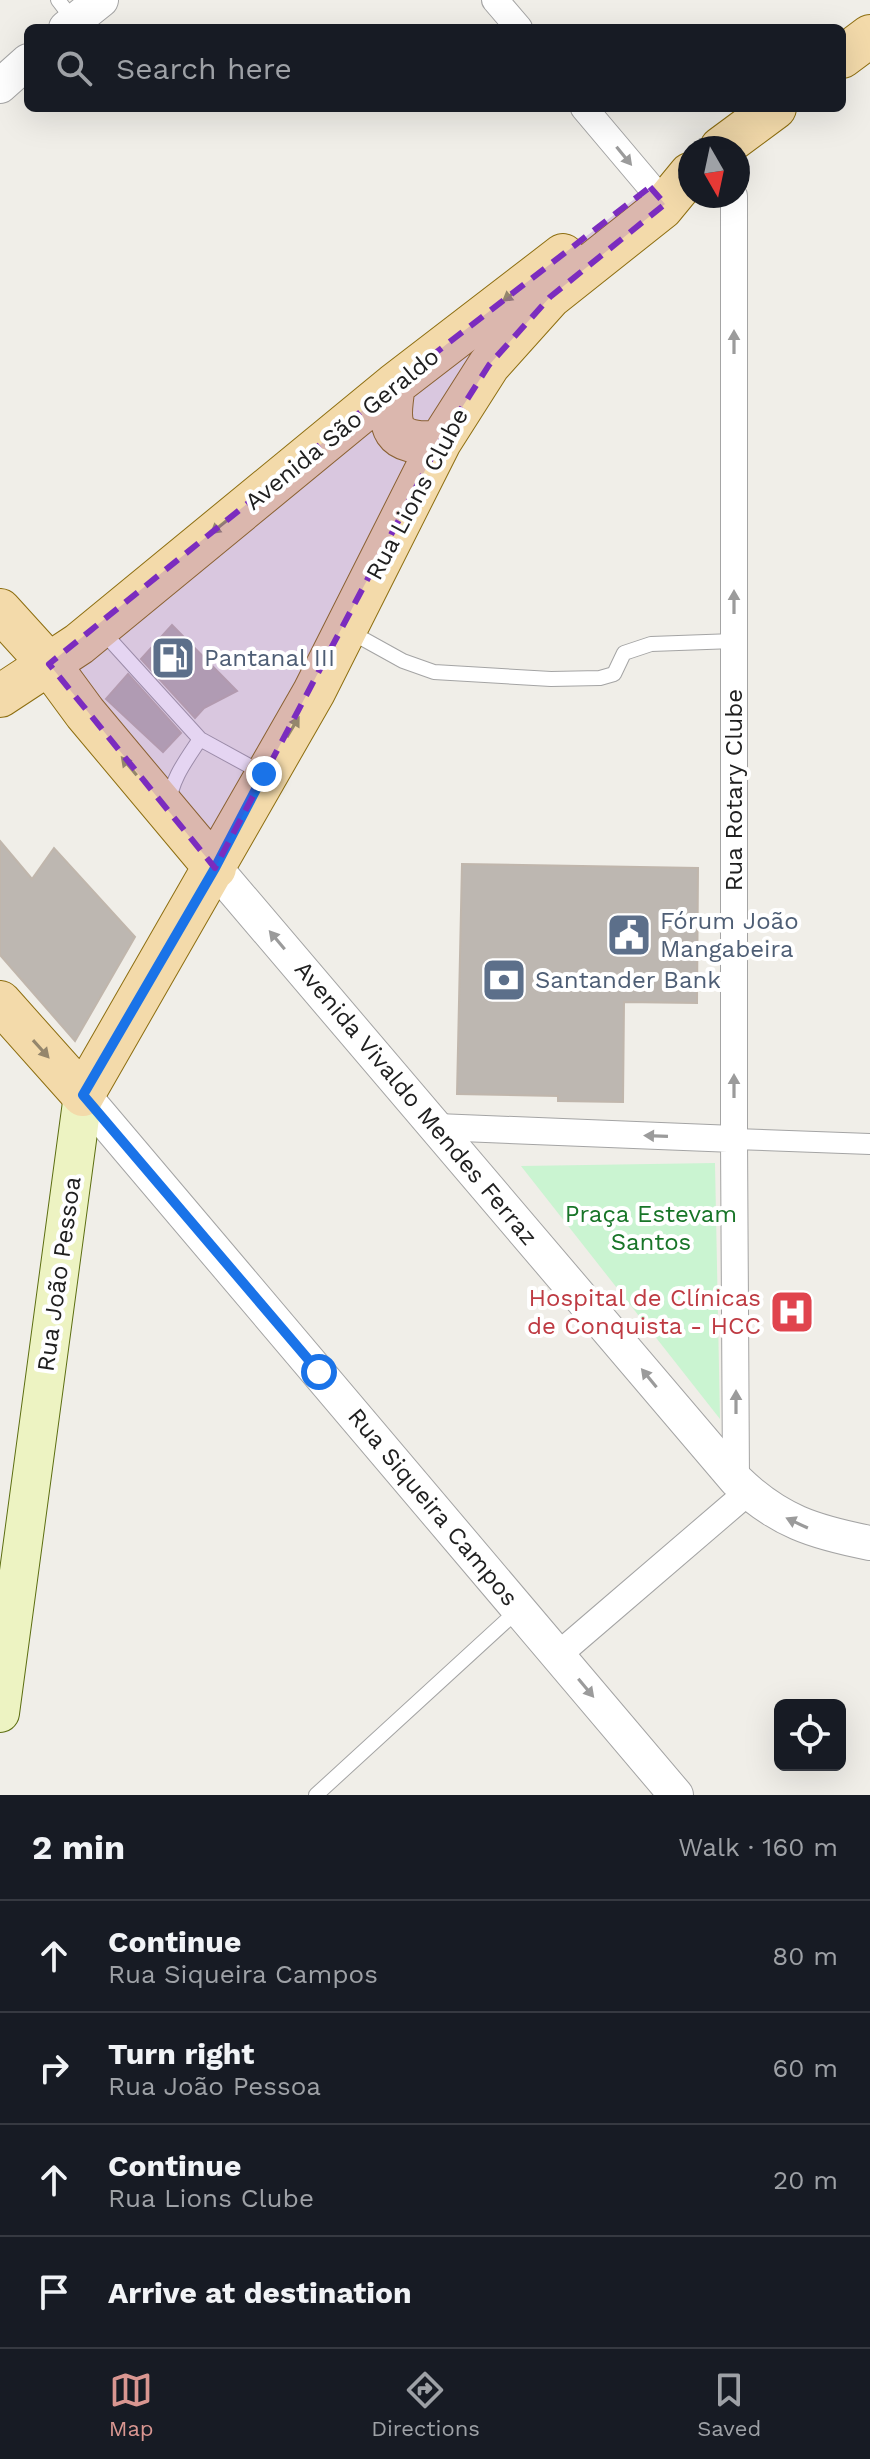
<!DOCTYPE html>
<meta charset="utf-8">
<style>
:root{--surface:#171b24;--page:#20242c;--text:#f1f3f6;--muted:#9ea1a6;--line:#363941;--accent:#d99691}
body{margin:0;font-family:"Work Sans",sans-serif;background:var(--page);color:var(--text)}
.controls{position:absolute;right:24px;bottom:24px;display:grid;overflow:hidden;border-radius:12px;box-shadow:0 8px 32px #0002}
.controls button{width:72px;height:72px;display:grid;place-items:center;padding:0;border:0;border-bottom:2px solid var(--line);background:var(--surface);color:var(--text);font:40px sans-serif}
.compass{position:absolute;left:678px;top:136px;width:72px;height:72px;border-radius:50%;background:var(--surface);box-shadow:0 8px 32px #0002;rotate:171deg}
.stop{position:absolute;width:24px;height:24px;margin:-18px;border:6px solid #1a73e8;border-radius:50%;background:#fff}
.stop.end{background:#1a73e8;border-color:#fff;box-shadow:0 2px 8px #0008}
.list{margin:0;padding:0;list-style:none}
h2{display:flex;justify-content:space-between;align-items:center;height:104px;margin:0;padding:0 32px;font-size:34px}
h2 small{font-size:26px;font-weight:400;color:var(--muted)}
.list li{display:grid;grid-template-columns:52px 1fr auto;gap:24px;align-items:center;box-sizing:border-box;height:112px;padding:0 32px;border-top:2px solid var(--line)}
.list b{display:block;font-size:30px;white-space:nowrap}
.list p{margin:0;font-size:26px;white-space:nowrap;color:var(--muted)}
.list em{font-size:26px;font-style:normal;color:var(--muted)}
.icon{flex:none;width:44px;height:44px;fill:none;stroke:currentColor;stroke-width:2;stroke-linecap:round;stroke-linejoin:round}
.map{position:relative;flex:none;width:870px;height:1795px;overflow:hidden}
.search{position:absolute;background:var(--surface);box-shadow:0 8px 32px #0002;left:24px;right:24px;top:24px;height:88px;display:flex;align-items:center;gap:20px;box-sizing:border-box;padding:0 28px;border-radius:12px;color:var(--muted);font-size:30px}
.sheet{height:552px;background:var(--surface)}
nav{display:flex;justify-content:space-around;align-items:center;box-sizing:border-box;height:112px;border-top:2px solid var(--line);background:var(--surface);font-size:22px;color:var(--muted)}
nav a{display:grid;justify-items:center;gap:4px}
nav .on{color:var(--accent)}
.map>svg:first-child{display:block}
.park{fill:#caf4d1}
.building{fill:#bdb7b1;stroke:#c0b6ac;stroke-width:2}
.lines{fill:none;stroke-linecap:round;stroke-linejoin:round}
.service-casing{stroke:#a4a4a4;stroke-width:16}
.pedestrian-casing{stroke:#a4a4a4;stroke-width:22}
.minor-casing{stroke:#a4a4a4;stroke-width:28}
.tertiary-casing{stroke:#a4a4a4;stroke-width:36}
.secondary-casing{stroke:#5c6e11;stroke-width:40}
.primary-casing{stroke:#8d6e10;stroke-width:44}
.service{stroke:#fff;stroke-width:14}
.pedestrian{stroke:#fff;stroke-width:20}
.minor{stroke:#fff;stroke-width:26}
.tertiary{stroke:#fff;stroke-width:34}
.secondary{stroke:#edf3c2;stroke-width:38}
.primary{stroke:#f3daaa;stroke-width:42}
.oneway{fill:#9b9b9b}
.oneway2{fill:#94866c}
.route{stroke:#1a73e8;stroke-width:10}
.marked{fill:#7b2cbf;fill-opacity:0.2;stroke:#7b2cbf;stroke-width:6;stroke-dasharray:16 10;stroke-linejoin:round}
.labels{text-anchor:middle;dominant-baseline:central;stroke-width:8;stroke-linejoin:round;paint-order:stroke}
.street-label{font-size:24px;fill:#202020;stroke:#fff}
.service-label{font-size:24px;fill:#4e5e75;stroke:#fff;text-anchor:start}
.park-label{font-size:24px;fill:#187528;stroke:#fff}
.health-label{font-size:24px;fill:#be3a42;stroke:#fff;text-anchor:end}
</style>
<div class="map">
<svg width="870" height="1795" viewBox="0 0 870 1795">
<rect width="100%" height="100%" fill="#f0eee8"/>
<path class="park" d="M715,1163l5,256 -199,-253z"/>
<path class="building" d="M172,625l65,66 -33,17 -9,10 -54,-59z
M128,674l53,59 -18,19 -57,-53z
M0,841l32,38 22,-31 81,89 -60,104 -75,-86z
M462,864l236,4 -1,135 -73,-1 -1,100 -65,-1v-5l-101,-2z"/>
<g class="lines">
<g class="service-casing">
<path id="service" d="M58,0l16,21
M347,630l56,31 31,11 117,7 49,-1 14,-4 10,-21 27,-9 83,-3
M102,631l98,108 64,35
M169,804c2,-25 18,-45 31,-65
M316,1795l202,-185"/>
</g>
<g class="pedestrian-casing">
<path id="pedestrian" d="M734,1139l136,5"/>
</g>
<g class="minor-casing">
<path id="minor" d="M495,0l24,28
M584,108l81,96
M734,196v943l2,341
M437,1127l297,12
M558,1655l190,-163"/>
</g>
<g class="tertiary-casing">
<path id="tertiary" d="M66,28l35,-28
M0,86l28,-25
M215,868l521,612c42,41 78,52 134,63
M83,1095l593,700"/>
</g>
<g class="secondary-casing">
<path id="secondary" d="M0,1713l83,-618"/>
</g>
<g class="primary-casing">
<path id="primary" d="M842,57l28,-21
M721,148l54,-40
M394,385c-7,44 -4,60 46,57
M0,610l49,54 36,49 130,155
M0,696l79,-52 315,-259 169,-130
M0,1002l83,93 231,-403 126,-250 49,-77 61,-68 112,-89 28,-34"/>
</g>
<use href="#service" class="service"/>
<use href="#pedestrian" class="pedestrian"/>
<use href="#minor" class="minor"/>
<use href="#tertiary" class="tertiary"/>
<use href="#secondary" class="secondary"/>
<use href="#primary" class="primary"/>
</g>
<defs><path id="oneway-solid" d="M-6-.8H1V-3.2L6.5 0L1 3.2V.8H-6Z" transform="scale(2)"/></defs>
<g class="oneway">
<use href="#oneway-solid" transform="translate(624 156) rotate(51)"/>
<use href="#oneway-solid" transform="translate(734 342) rotate(-90)"/>
<use href="#oneway-solid" transform="translate(734 602) rotate(-90)"/>
<use href="#oneway-solid" transform="translate(277 940) rotate(-130)"/>
<use href="#oneway-solid" transform="translate(734 1086) rotate(-90)"/>
<use href="#oneway-solid" transform="translate(656 1136) rotate(-178)"/>
<use href="#oneway-solid" transform="translate(649 1378) rotate(-129)"/>
<use href="#oneway-solid" transform="translate(736 1402) rotate(-90)"/>
<use href="#oneway-solid" transform="translate(797 1523) rotate(-155)"/>
<use href="#oneway-solid" transform="translate(586 1688) rotate(50)"/>
</g>
<g class="oneway2">
<use href="#oneway-solid" transform="translate(512 294) rotate(142)"/>
<use href="#oneway-solid" transform="translate(220 526) rotate(141)"/>
<use href="#oneway-solid" transform="translate(293 727) rotate(-59)"/>
<use href="#oneway-solid" transform="translate(129 766) rotate(-130)"/>
<use href="#oneway-solid" transform="translate(41 1049) rotate(48)"/>
</g>
<g class="lines">
<path class="route" d="M264,774l-49,94 -132,227 236,277"/>
</g>
<path class="marked" d="M650,187l15,17 -115,93 -61,68 -49,77 -225,426 -166,-204 345,-279z"/>
<defs>
<g id="fuel-square" transform="scale(2.3)"><rect x="-9" y="-9" width="18" height="18" rx="4" fill="#5c6f8a" stroke="#fff"/><path d="M-5.5-6h7V0h2V4h1.3V-2.5L3-4.5l.8-.8L6-3V5H2.5V1h-1V6h-7ZM-4.2-4.7v3.2H.2V-4.7Z" fill="#fff"/></g>
<g id="civic-square" transform="scale(2.3)"><rect x="-9" y="-9" width="18" height="18" rx="4" fill="#5c6f8a" stroke="#fff"/><path d="M-.6-6.5H3V-4.5H.6V-3L4-1V1h2V6H-6V1h2V-1L-.6-3ZM-1.2 2.5V6h2.4V2.5Z" fill="#fff"/></g>
<g id="bank-square" transform="scale(2.3)"><rect x="-9" y="-9" width="18" height="18" rx="4" fill="#5c6f8a" stroke="#fff"/><path d="M-6-4H6V4H-6ZM0-2.3a2.3 2.3 0 1 0 0 4.6a2.3 2.3 0 1 0 0-4.6Z" fill="#fff"/></g>
<g id="hospital-square" transform="scale(2.3)"><rect x="-9" y="-9" width="18" height="18" rx="4" fill="#e0444e" stroke="#fff"/><path d="M-5-5h3v3.5h4V-5h3V5h-3V1.5h-4V5h-3Z" fill="#fff"/></g>
</defs>
<g fill-rule="evenodd">
<use href="#fuel-square" x="173" y="658"/>
<use href="#civic-square" x="629" y="935"/>
<use href="#bank-square" x="504" y="980"/>
<use href="#hospital-square" x="792" y="1312"/>
</g>
<g class="labels">
<g class="street-label">
<text transform="translate(342 429) rotate(-39)">Avenida São Geraldo</text>
<text transform="translate(417 494) rotate(-62)">Rua Lions Clube</text>
<text transform="translate(734 790) rotate(-90)">Rua Rotary Clube</text>
<text transform="translate(416 1103) rotate(50)">Avenida Vivaldo Mendes Ferraz</text>
<text transform="translate(59 1274) rotate(-82)">Rua João Pessoa</text>
<text transform="translate(433 1507) rotate(50)">Rua Siqueira Campos</text>
</g>
<g class="service-label">
<text x="204" y="658">Pantanal III</text>
<text x="660" y="921">Fórum João<tspan x="660" dy="28">Mangabeira</tspan></text>
<text x="535" y="980">Santander Bank</text>
</g>
<g class="park-label">
<text x="651" y="1214">Praça Estevam<tspan x="651" dy="28">Santos</tspan></text>
</g>
<g class="health-label">
<text x="761" y="1298">Hospital de Clínicas<tspan x="761" dy="28">de Conquista - HCC</tspan></text>
</g>
</g>
</svg>
<div class="controls">
<button><svg class="icon" aria-label="locate" viewBox="0 0 24 24"><circle cx="12" cy="12" r="6"/><path d="M12 2v4M12 18v4M2 12h4M18 12h4"/></svg></button>
</div>
<svg class="compass" viewBox="-18 -18 36 36"><path d="M0-13l5 13h-10z" fill="#e53935"/><path d="M0 13l5-13h-10z" fill="#9ea1a6"/></svg>
<div class="stop" style="left:319px;top:1372px"></div>
<div class="stop end" style="left:264px;top:774px"></div>
<div class="search"><svg class="icon" aria-label="search" viewBox="0 0 24 24"><circle cx="10" cy="10" r="6"/><path d="M15 15l6 6"/></svg>Search here</div>
</div>
<section class="sheet">
<h2>2 min<small>Walk · 160 m</small></h2>
<ul class="list">
<li><svg class="icon" aria-label="ahead" viewBox="0 0 24 24"><path d="M12 20V5M6 11l6-6 6 6"/></svg><div><b>Continue</b><p>Rua Siqueira Campos</p></div><em>80 m</em></li>
<li><svg class="icon" aria-label="right" viewBox="0 0 24 24"><path d="M7 20v-9h11M14 6l5 5-5 5"/></svg><div><b>Turn right</b><p>Rua João Pessoa</p></div><em>60 m</em></li>
<li><svg class="icon" aria-label="ahead" viewBox="0 0 24 24"><path d="M12 20V5M6 11l6-6 6 6"/></svg><div><b>Continue</b><p>Rua Lions Clube</p></div><em>20 m</em></li>
<li><svg class="icon" aria-label="arrive" viewBox="0 0 24 24"><path d="M6 21V4h12l-3 4 3 4H6"/></svg><div><b>Arrive at destination</b></div></li>
</ul>
</section>
<nav>
<a class="on"><svg class="icon" aria-label="map" viewBox="0 0 24 24"><path d="M3 6l6-2 6 2 6-2v14l-6 2-6-2-6 2zM9 4v14M15 6v14"/></svg>Map</a>
<a><svg class="icon" aria-label="directions" viewBox="0 0 24 24"><path d="M12 3l9 9-9 9-9-9zM9 14v-3h6M13 9l2 2-2 2"/></svg>Directions</a>
<a><svg class="icon" aria-label="saved" viewBox="0 0 24 24"><path d="M7 4h10v16l-5-4-5 4z"/></svg>Saved</a>
</nav>
